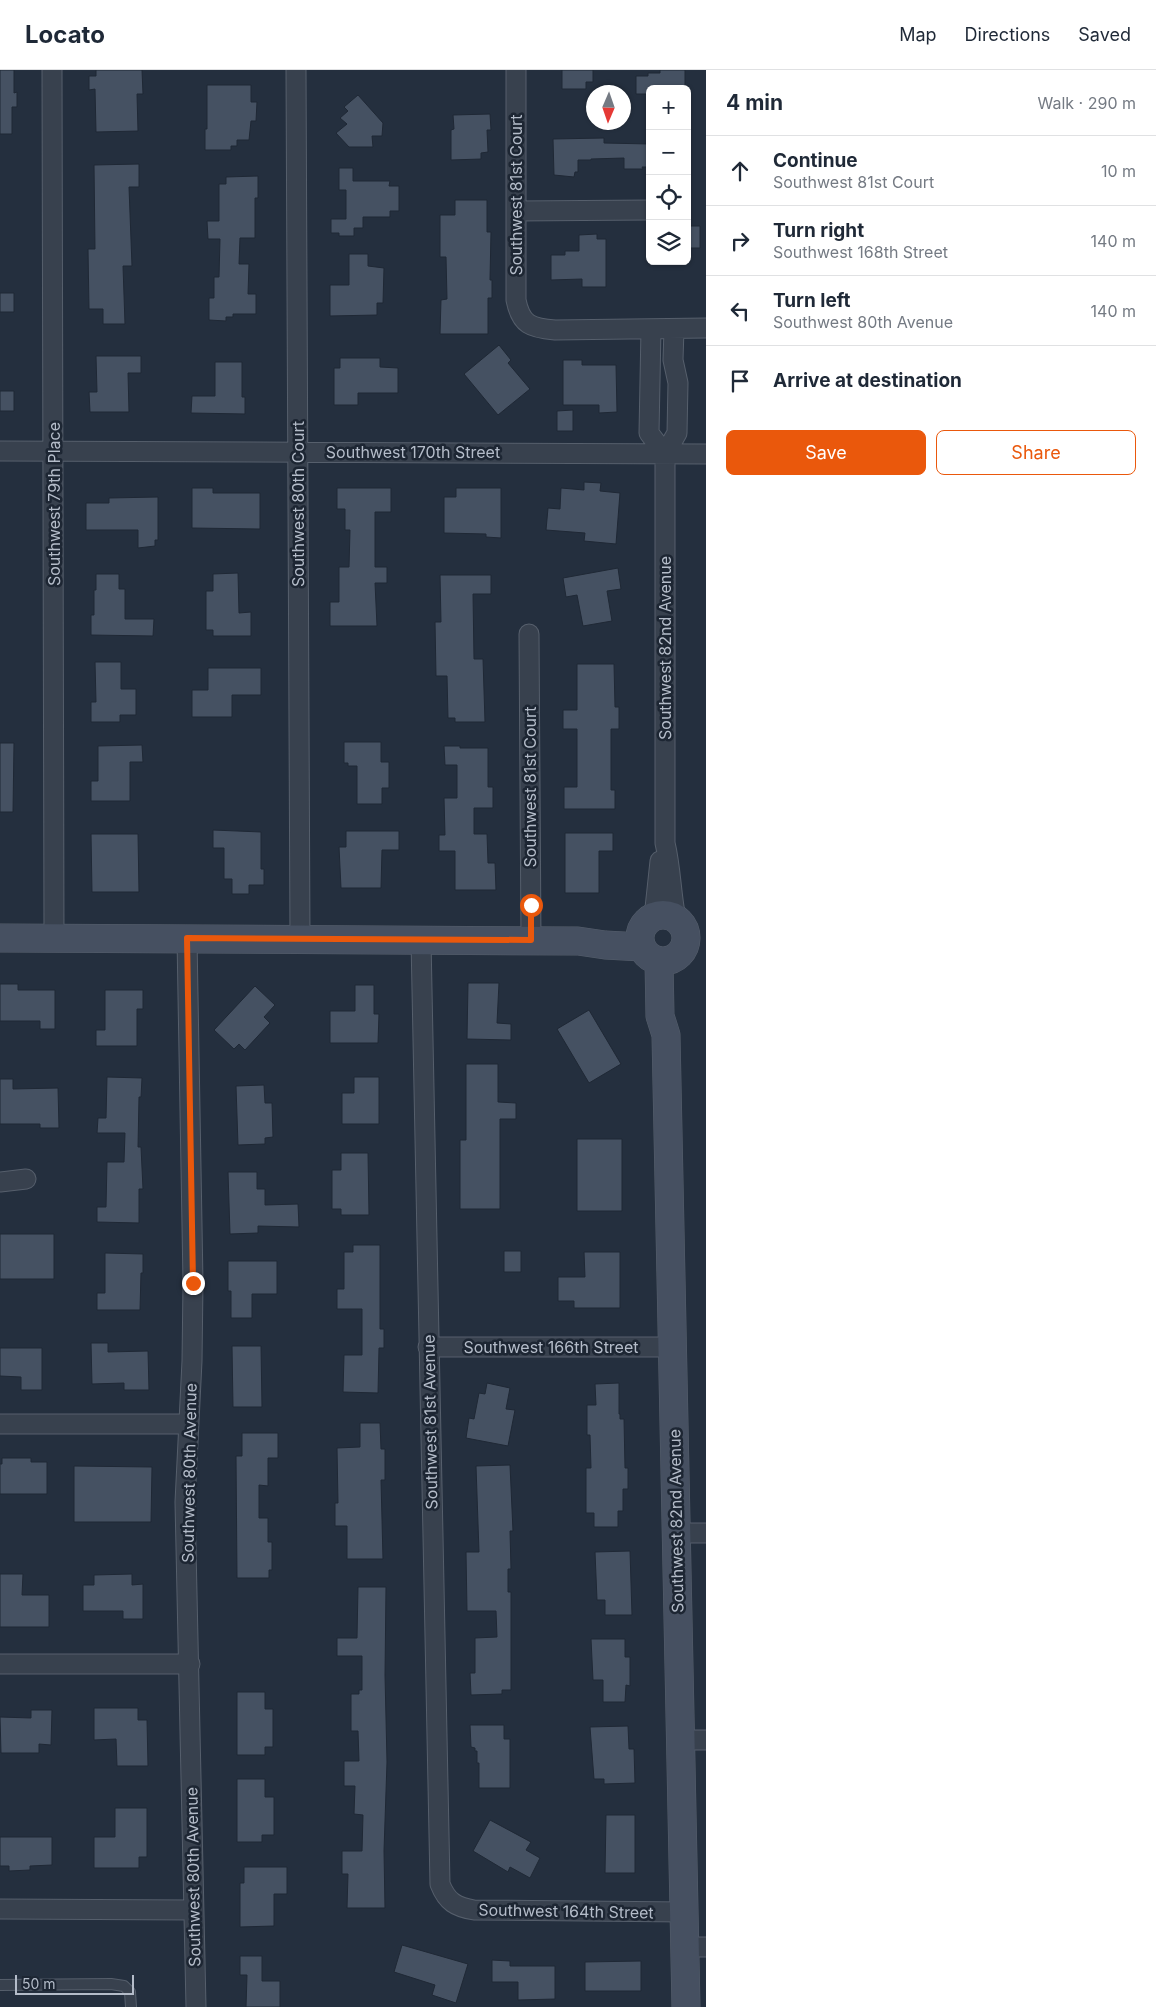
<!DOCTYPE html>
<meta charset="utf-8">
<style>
:root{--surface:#fff;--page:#f6f6f7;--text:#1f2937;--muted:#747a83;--line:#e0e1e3;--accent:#ea580c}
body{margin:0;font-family:Inter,sans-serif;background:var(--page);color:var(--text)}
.controls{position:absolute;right:15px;top:15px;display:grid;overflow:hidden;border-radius:8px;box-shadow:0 1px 4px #0004}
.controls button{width:45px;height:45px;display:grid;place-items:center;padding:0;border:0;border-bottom:1px solid var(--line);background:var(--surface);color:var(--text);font:25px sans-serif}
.compass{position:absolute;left:586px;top:15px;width:45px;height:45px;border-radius:50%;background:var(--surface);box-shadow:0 1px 4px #0004;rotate:182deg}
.scale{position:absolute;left:15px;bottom:12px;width:119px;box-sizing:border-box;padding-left:5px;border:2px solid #b4bcc9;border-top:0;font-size:14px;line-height:18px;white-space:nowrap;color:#b4bcc9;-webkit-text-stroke:4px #1d2633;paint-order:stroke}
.stop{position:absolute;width:15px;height:15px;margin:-11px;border:4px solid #ea580c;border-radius:50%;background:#fff}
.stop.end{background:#ea580c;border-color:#fff;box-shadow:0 1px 5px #0008}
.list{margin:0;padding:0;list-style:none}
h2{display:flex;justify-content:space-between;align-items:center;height:65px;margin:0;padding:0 20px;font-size:21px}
h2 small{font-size:16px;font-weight:400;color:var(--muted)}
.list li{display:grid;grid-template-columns:32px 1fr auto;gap:15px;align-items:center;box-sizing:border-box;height:70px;padding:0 20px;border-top:1px solid var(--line)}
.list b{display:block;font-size:19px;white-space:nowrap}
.list p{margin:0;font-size:16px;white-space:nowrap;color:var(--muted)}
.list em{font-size:16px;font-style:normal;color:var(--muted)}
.actions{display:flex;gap:10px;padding:15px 20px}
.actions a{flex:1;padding:11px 0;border:1px solid var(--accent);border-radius:8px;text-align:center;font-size:18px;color:var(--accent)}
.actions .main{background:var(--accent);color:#fff}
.icon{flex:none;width:28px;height:28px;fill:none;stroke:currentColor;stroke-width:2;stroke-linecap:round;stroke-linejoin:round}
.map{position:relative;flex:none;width:706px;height:1937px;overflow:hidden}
header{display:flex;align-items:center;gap:30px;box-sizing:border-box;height:70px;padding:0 25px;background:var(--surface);border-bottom:1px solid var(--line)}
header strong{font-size:24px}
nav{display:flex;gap:28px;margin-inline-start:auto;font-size:18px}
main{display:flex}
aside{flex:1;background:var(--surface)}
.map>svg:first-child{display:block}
.building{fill:#455162;stroke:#1f2835}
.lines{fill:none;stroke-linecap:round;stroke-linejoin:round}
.lane-casing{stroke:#565f6c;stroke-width:12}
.street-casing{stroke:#565f6c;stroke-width:21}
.secondary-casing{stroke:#565f6c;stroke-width:29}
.lane{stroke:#38414e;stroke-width:10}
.street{stroke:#38414e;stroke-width:19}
.secondary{stroke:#465061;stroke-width:28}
.route{stroke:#ea580c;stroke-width:6}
.labels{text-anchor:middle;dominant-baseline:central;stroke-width:5;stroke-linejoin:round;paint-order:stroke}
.street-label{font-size:16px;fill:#b4bcc9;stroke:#1d2633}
</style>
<header>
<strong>Locato</strong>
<nav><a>Map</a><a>Directions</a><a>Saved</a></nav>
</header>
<main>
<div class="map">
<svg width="706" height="1937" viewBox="0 0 706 1937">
<rect width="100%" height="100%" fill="#242f3e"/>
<path class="building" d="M0,0h14v23l3,-1v15h-5v27h-12z
M96,0h46l1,24h-6l1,37 -42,1 -1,-43 -6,1v-14h7z
M562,0h31v12h-7v7h-24z
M660,0h25v19h-35v5h-14v-18h12v-3h12z
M207,15h44v17h6l-1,19h-5l-2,19h-12v6h-6v4h-26v-21h2z
M358,25l25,28 -1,13h-10l1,11h-24l-13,-14 11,-9 -7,-6 8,-7 -4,-4z
M490,44l1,16h-4l1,22 -7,1v6l-30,1v-30l3,-1 -1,-14z
M604,68v5l46,1v23h-8l1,2h-19v-11l-33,1v1h-13v12h-3l-1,5 -20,-2 -1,-36z
M139,94v23h-10l3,79h-9l2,58h-22v-15h-14l-1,-60h7l-1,-84z
M339,98h14v13h37l-1,5h10v25h-9v6h-27v11h-9v8h-15v-3h-8v-14h15v-29h-7z
M258,106v22h-3v40h-15l-1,26h10l-1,30h8v20h-23v3h-7v4l-17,-1v-22h5v-21h5l1,-38h-12l-1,-18h12v-37h7v-7z
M455,130h32v32h4l-1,48h2v18h-4v36h-48l1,-34 6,-1 -1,-42h-6v-42h15z
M687,156h13v22h-13z
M597,164v5h9v48h-24v-8l-31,1v-25h14v-4h14v-16z
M349,184h19v12l16,2 -1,35h-6v12l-47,1v-31h19z
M0,223h14v19h-14z
M499,275l12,15 -3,3 22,26 -32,26 -34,-41z
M96,286h45v17h-13l1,39h-39l-1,-20h8z
M340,288h40v9l18,1v25h-40v12h-24v-37h6z
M563,290h19v5h34l1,47 -18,1v-8h-36z
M215,292h27v35h3v17l-54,-1 1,-17h23z
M0,321h14v20h-14z
M573,340v21h-16v-20z
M584,412l17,1 -1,8 20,2 -4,51 -32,-3 1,-8 -39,-3 2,-22 12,1 1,-21 23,2z
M192,418h21v5h47v36l-68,-1z
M337,418h54v24h-16v55h12v16h-12l2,43h-47v-24h9v-35h10l1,-37h-5v-21h-8z
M456,418h45v50l-15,-1v-3l-42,-1v-36h12z
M158,427v43h-3v6l-17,2v-18h-52v-27h23v-5z
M618,498l3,21 -14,2 5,30 -29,5 -6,-31 -11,2 -3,-19z
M238,503l1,40 12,-1v24h-38v-6h-7v-39h7v-17z
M96,504h23v15h6v30h29l-1,17 -62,-1v-20h3v-25h2z
M440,505h51v19h-18l1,65h9l2,63h-30v-4h-7l-1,-42h-11l-1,-54h6z
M95,592h26v27h15v26h-16v7h-29v-20h5z
M577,594h37l1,43h4v22h-8v61h4v19h-51v-22h13v-58h-14v-19h14z
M208,598h53v27h-29v22h-40v-27h16z
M344,672h37v20h8v26h-7v16h-25v-38h-9v-3h-4z
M0,673h14l-1,69h-13z
M142,675l1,17h-13v39h-39v-20h7v-35z
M444,676h16v2h28v39h5v21h-19v26h13l1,29h7l1,27h-41v-39h-16v-16h6l-1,-37h13v-33h-12z
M213,760l48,2v37h3v16h-15v9h-17v-15h-8v-31h-11z
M346,761h53v19h-17l-1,38h-40l-2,-41h7z
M565,763h48v18h-14v42h-34z
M91,764h47l1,58h-47z
M468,913h31l-2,40 14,1v16l-44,-1z
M0,914h18v6h37v39h-15v-8h-40z
M355,915h19v29h5l-1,29h-48v-32h25z
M255,916l20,19 -11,12 6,6 -25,27 -6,-6 -5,5 -20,-19z
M105,920h38v19h-6v37h-41v-16h9z
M589,940l32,54 -32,19 -32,-54z
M466,994h32v38l18,1v16h-16v90h-40v-69h6z
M107,1007l35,1 -1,19h-2l-1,50h3l2,42h-4v34l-42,-1v-15h9l1,-45h17l1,-29h-28l1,-15h8z
M354,1007h25v47h-37v-31h12z
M0,1009h13v10l45,-1 1,40h-19v-4h-40z
M264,1015l1,18h7l1,34 -8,1v6l-27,1 -2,-59z
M577,1069h45v72h-45z
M341,1083h27l1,62h-28v-6h-9v-39h9z
M228,1102h29v17h8v16l33,-1 1,23 -41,-1v7l-28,1z
M0,1164h54v45h-54z
M353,1175h27v84h4v19h-5l-1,45 -35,-1 1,-37h18v-46h-25v-20h7v-37h9z
M504,1181h17v21h-17z
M584,1182h36v56h-46v-7h-16v-24h27z
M105,1183l38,1v19h-2l-1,37h-43v-17h8z
M228,1191h49v33h-25v24h-21v-27h-3z
M91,1273h17v9l40,-1 1,39h-25v-7l-32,1z
M232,1276h29l1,61h-29z
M0,1278h42v42h-21v-13l-21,-1z
M487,1313l23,5 -4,21 9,1 -7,36 -42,-8 3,-20 5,1 5,-26 6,1z
M619,1313v31h1v5h4l1,49h3v21h-5v22h-5v16h-24v-14h-8v-45h5l-1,-33h-3v-30h9l-1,-21z
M360,1353h20l1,26h4v31h-4l2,79h-36v-33h-12v-23h3l-1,-55 23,-1z
M242,1363h36v25h-10v28l-9,-1v33h9v24h4v28h-3v8h-32l-1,-122h6z
M2,1388h29v4h16v32h-47v-30h2z
M510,1395l3,66h-3l1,38h-3v23h3v98h-9v4l-31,1 -1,-22h5v-35l22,-1 -1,-26h-29l-1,-59h13l-3,-86z
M74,1396l78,1 -1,55h-77z
M630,1481l2,64h-27v-15h-8l-2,-48z
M0,1504h23l-1,21h27v32h-49z
M132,1504v11l11,-1v35h-20v-8h-40v-26h11v-10z
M358,1517h28l-1,88 2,87 -3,89 1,57h-38l1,-34h-6v-23h20l1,-36 -9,-1 1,-28h-11v-25h15l-1,-30h-7v-37h8v-4h3v-34h-25v-18h20z
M591,1569h34v18h5v29l-4,-1 -1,17h-22v-22h-10z
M237,1622h28v17h8v38h-8v8h-28z
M94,1638h44v12h9l1,46h-31l-1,-27 -22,1z
M31,1640h21l-1,35 -12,-1v9h-38l-1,-36 31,1z
M470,1655h34v14h6v49h-31v-25h-2v-12h-2v-3l-4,-1z
M628,1656l1,23h5l1,34 -31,1v-5h-10l-4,-52z
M237,1709h28v18h9v38h-12v7h-25z
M115,1738h32v49h-8v11h-45v-31h21z
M606,1745h29v58h-30z
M490,1750l41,22 -5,8 14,8 -10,20 -20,-11 -2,5 -35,-21z
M0,1767h52v28l-22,1v4l-21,1v-5h-9z
M244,1797h43v27h-13v32l-34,1v-44h4z
M402,1875l66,19 -12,39 -24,-8 3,-10 -41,-13z
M240,1886h22v25h18v26h-34l1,-32h-7z
M492,1890l18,1v5h45v33l-37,1v-18h-26z
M641,1891v30h-56v-29z"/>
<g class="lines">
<g class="lane-casing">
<path id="lane" d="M0,1915l111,-1 13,2 6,6 1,15"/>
</g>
<g class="street-casing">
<path id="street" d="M52,0l2,868
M296,0l4,869
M516,0v230c5,25 15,28 39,30l151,-2
M516,141l134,-1
M651,259l-2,104 16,21
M674,259l-1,31 5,23 -1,50 -12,21v389c6,25 6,51 11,76
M0,381l706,3
M529,564l2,306
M649,850l6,-12 5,-47
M187,868l6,345 -1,78 -7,141 11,505
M421,870l19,944c7,18 16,23 34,26l210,2
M0,1112l26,-3
M428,1277h245
M0,1354h189
M676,1463h30
M0,1594h190
M680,1670h26
M0,1839l193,1
M685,1877h21"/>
</g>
<g class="secondary-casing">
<path id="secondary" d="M640 868a23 23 0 1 1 46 0a23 23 0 1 1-46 0Z
M0,868l578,3 27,4 37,2
M659,891l1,55 6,19 20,972"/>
</g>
<use href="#lane" class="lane"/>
<use href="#street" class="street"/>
<use href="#secondary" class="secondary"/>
</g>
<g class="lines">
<path class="route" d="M193,1213l-6,-345 344,2v-35"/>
</g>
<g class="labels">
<g class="street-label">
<text transform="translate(516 125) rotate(-90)">Southwest 81st Court</text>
<text x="413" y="382">Southwest 170th Street</text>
<text transform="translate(54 434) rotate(-90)">Southwest 79th Place</text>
<text transform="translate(298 434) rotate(-90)">Southwest 80th Court</text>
<text transform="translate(665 578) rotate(-90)">Southwest 82nd Avenue</text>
<text transform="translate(530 717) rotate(-90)">Southwest 81st Court</text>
<text x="551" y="1277">Southwest 166th Street</text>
<text transform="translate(430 1352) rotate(-91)">Southwest 81st Avenue</text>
<text transform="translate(189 1403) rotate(-89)">Southwest 80th Avenue</text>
<text transform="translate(676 1451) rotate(-91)">Southwest 82nd Avenue</text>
<text transform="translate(193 1807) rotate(-91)">Southwest 80th Avenue</text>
<text transform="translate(566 1841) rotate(1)">Southwest 164th Street</text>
</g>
</g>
</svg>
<div class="controls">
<button>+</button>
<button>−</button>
<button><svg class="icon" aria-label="locate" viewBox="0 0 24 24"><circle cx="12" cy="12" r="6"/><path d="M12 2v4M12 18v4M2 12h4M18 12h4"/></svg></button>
<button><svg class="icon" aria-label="layers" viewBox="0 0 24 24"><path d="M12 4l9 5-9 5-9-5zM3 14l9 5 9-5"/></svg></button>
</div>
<svg class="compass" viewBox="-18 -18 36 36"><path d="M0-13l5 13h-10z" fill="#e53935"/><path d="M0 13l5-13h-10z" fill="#747a83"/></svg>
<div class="scale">50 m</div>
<div class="stop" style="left:531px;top:835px"></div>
<div class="stop end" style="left:193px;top:1213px"></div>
</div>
<aside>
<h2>4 min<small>Walk · 290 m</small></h2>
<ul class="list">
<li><svg class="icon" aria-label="ahead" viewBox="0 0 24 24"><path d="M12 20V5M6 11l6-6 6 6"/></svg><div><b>Continue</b><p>Southwest 81st Court</p></div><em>10 m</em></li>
<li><svg class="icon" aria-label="right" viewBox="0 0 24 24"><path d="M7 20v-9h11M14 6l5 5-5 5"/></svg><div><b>Turn right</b><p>Southwest 168th Street</p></div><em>140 m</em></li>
<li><svg class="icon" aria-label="left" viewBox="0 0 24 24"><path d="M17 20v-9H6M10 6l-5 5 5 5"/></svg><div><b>Turn left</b><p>Southwest 80th Avenue</p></div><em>140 m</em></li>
<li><svg class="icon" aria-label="arrive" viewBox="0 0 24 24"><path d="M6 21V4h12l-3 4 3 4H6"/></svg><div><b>Arrive at destination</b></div></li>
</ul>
<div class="actions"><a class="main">Save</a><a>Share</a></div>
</aside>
</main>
